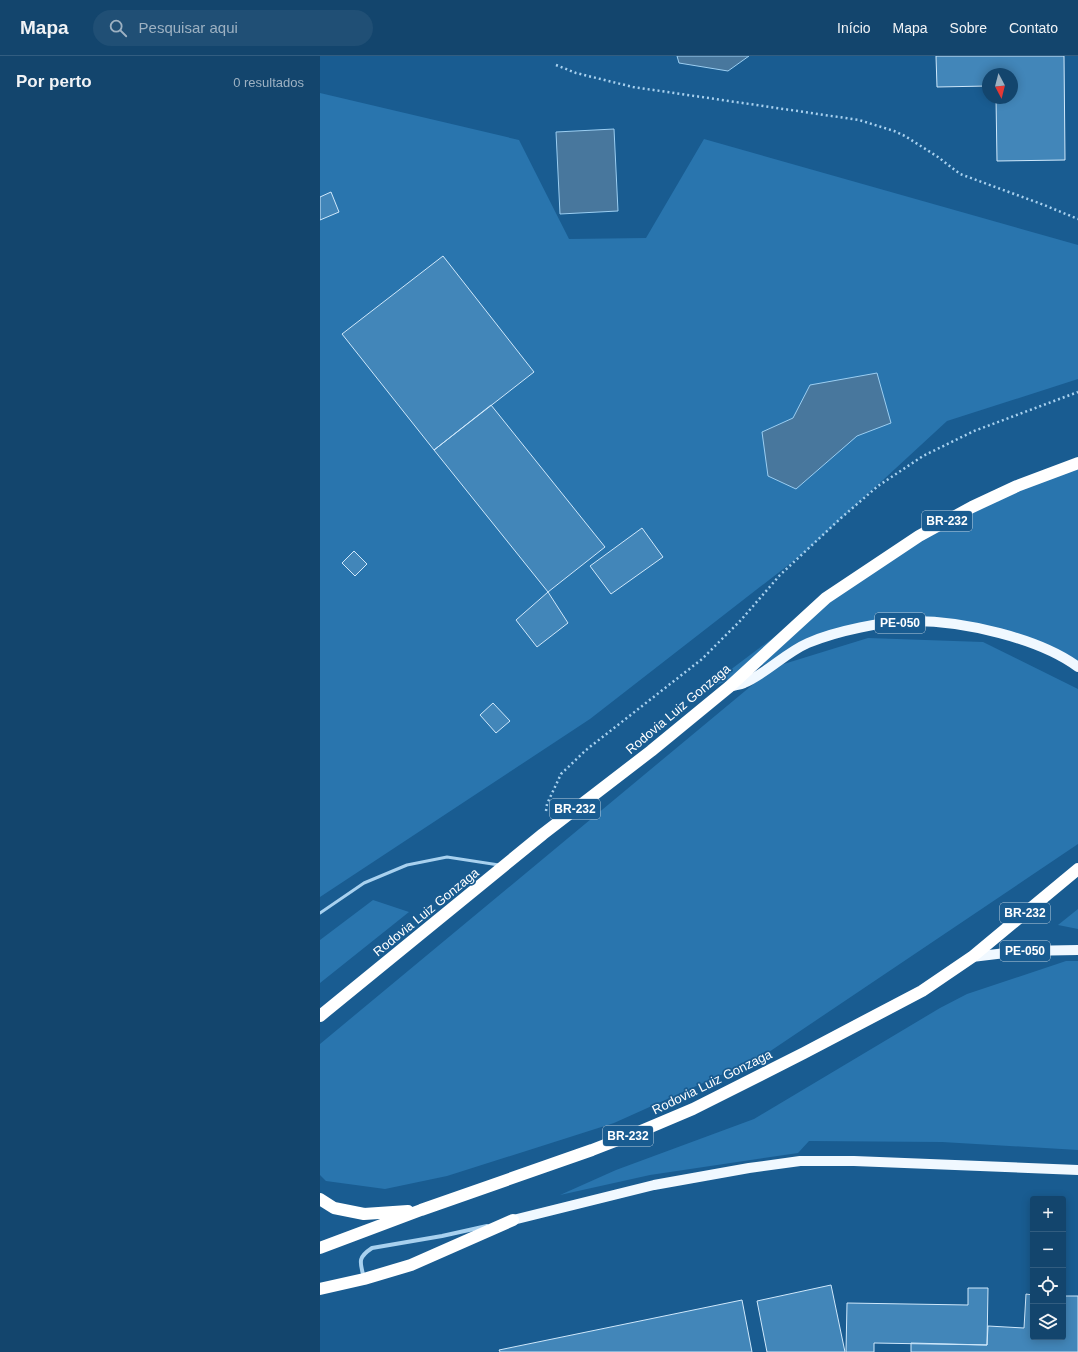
<!DOCTYPE html>
<html lang="pt">
<meta charset="utf-8">
<style>
:root{--surface:#13456d;--page:#204f75;--text:#f1f3f6;--muted:#9db1c2;--line:#325d80}
body{margin:0;font-family:Helvetica,sans-serif;background:var(--page);color:var(--text)}
.controls{position:absolute;right:12px;bottom:12px;display:grid;overflow:hidden;border-radius:4px;box-shadow:0 2px 10px #0003}
.controls button{width:36px;height:36px;display:grid;place-items:center;padding:0;border:0;border-bottom:1px solid var(--line);background:var(--surface);color:var(--text);font:20px sans-serif}
.compass{position:absolute;left:662px;top:12px;width:36px;height:36px;border-radius:50%;background:var(--surface);box-shadow:0 2px 10px #0003;rotate:173deg}
.list{margin:0;padding:0;list-style:none}
h2{display:flex;justify-content:space-between;align-items:center;height:52px;margin:0;padding:0 16px;font-size:17px}
h2 small{font-size:13px;font-weight:400;color:var(--muted)}
.icon{flex:none;width:22px;height:22px;fill:none;stroke:currentColor;stroke-width:2;stroke-linecap:round;stroke-linejoin:round}
.map{position:relative;flex:none;width:758px;height:1296px;overflow:hidden}
header{display:flex;align-items:center;gap:24px;box-sizing:border-box;height:56px;padding:0 20px;background:var(--surface);border-bottom:1px solid var(--line)}
header strong{font-size:19px}
nav{display:flex;gap:22px;margin-inline-start:auto;font-size:14px}
.search{width:280px;height:36px;background:var(--page);display:flex;align-items:center;gap:10px;box-sizing:border-box;padding:0 14px;border-radius:22px;color:var(--muted);font-size:15px}
main{display:flex}
aside{flex:1;background:var(--surface)}
.map>svg:first-child{display:block}
.green{fill:#2975ae}
.water{fill:#48779d;stroke:#9bcef2}
.building{fill:#4286b9;stroke:#cfe8fb}
.lines{fill:none;stroke-linecap:round;stroke-linejoin:round}
.path{stroke:#a8d1ef;stroke-width:2.5;stroke-dasharray:2 3;stroke-linecap:butt}
.lane{stroke:#a8d1ef;stroke-width:3}
.street{stroke:#a8d1ef;stroke-width:4}
.primary{stroke:#f0f8ff;stroke-width:10}
.highway{stroke:#fff;stroke-width:12}
.labels{text-anchor:middle;dominant-baseline:central;stroke-width:3.5;stroke-linejoin:round;paint-order:stroke}
.shield{fill:#195c91;stroke:#bacede;stroke-width:1}
.shield-label{font-size:12px;font-weight:bold;fill:#fff}
.street-label{font-size:13px;fill:#fff;stroke:#195c91}
</style>
<header>
<strong>Mapa</strong>
<div class="search"><svg class="icon" aria-label="search" viewBox="0 0 24 24"><circle cx="10" cy="10" r="6"/><path d="M15 15l6 6"/></svg>Pesquisar aqui</div>
<nav><a>Início</a><a>Mapa</a><a>Sobre</a><a>Contato</a></nav>
</header>
<main>
<aside>
<h2>Por perto<small>0 resultados</small></h2>
<ul class="list">
</ul>
</aside>
<div class="map">
<svg width="758" height="1296" viewBox="0 0 758 1296">
<rect width="100%" height="100%" fill="#195c91"/>
<path class="green" d="M0,37l199,47 50,99 77,-1 58,-99 374,106v134l-131,42 -142,131 -215,167 -270,178z
M758,404v207l-67,-31 -97,-15 -80,13 -133,58 125,-94 93,-62z
M548,582l115,4 95,47v155l-315,212 -149,67 -167,53 -62,13 -59,-8 -6,-6v-131l454,-377z
M53,844l36,12 -89,71v-43z
M758,853v20l-20,-4z
M746,905h12v189l-136,-8 -133,-1 -11,12 -148,22 -90,20 56,-25 138,-51 186,-111 27,-14z"/>
<path class="water" d="M357,0h72l-21,15 -49,-8z
M294,73l4,82 -58,3 -4,-82z
M557,317l14,50 -34,13 -61,53 -28,-13 -6,-44 31,-14 17,-33z"/>
<path class="building" d="M616,0h128l1,104 -68,1 -1,-63h16v-24h-24v12l-51,1z
M11,136l8,20 -19,8v-23z
M123,200l91,116 -100,78 -92,-116z
M171,349l114,142 -57,45 -114,-142z
M322,472l21,29 -52,37 -21,-28z
M34,495l13,13 -12,12 -13,-13z
M228,536l20,31 -31,24 -21,-27z
M173,647l17,18 -14,12 -16,-18z
M511,1229l14,67h-78l-10,-51z
M648,1232h20l-1,57 -113,-2v9h-28l1,-49 121,2z
M706,1238l7,1v42h30v-41h15v56h-167v-9l76,2 1,-19 36,2z
M422,1244l10,52h-252l-1,-2z"/>
<g class="lines">
<path class="path" d="M236,9l20,8 57,14 226,33 35,11 11,5 33,21 22,17 84,31 34,14
M226,755l1,-7 14,-30 25,-24 116,-91 39,-39 39,-45 61,-57 37,-32 45,-30 51,-25 104,-39"/>
<path class="lane" d="M0,857l44,-30 43,-18 40,-8 52,8"/>
<path class="street" d="M44,1222c-4,-16 -7,-20 8,-30l70,-12 45,-10"/>
<path class="primary" d="M409,631c5,-2 10,-2 15,-4 23,-10 41,-30 64,-40 28,-12 76,-22 106,-22 49,0 125,17 164,46
M652,901l50,-6 56,-1
M193,1164l141,-35 95,-17 51,-7h54l224,9"/>
<path class="highway" d="M0,960l223,-182 108,-83 78,-64 97,-89 93,-62 53,-29 45,-21 61,-23
M0,1143l14,9 30,6 44,-3
M0,1192l101,-38 171,-60 49,-19 52,-22 111,-56 118,-62 50,-34 106,-88
M0,1233l44,-10 47,-14 102,-45"/>
</g>
<g class="labels">
<g class="shield">
<rect x="602" y="455" width="50" height="20" rx="3"/>
<rect x="555" y="557" width="50" height="20" rx="3"/>
<rect x="230" y="743" width="50" height="20" rx="3"/>
<rect x="680" y="847" width="50" height="20" rx="3"/>
<rect x="680" y="885" width="50" height="20" rx="3"/>
<rect x="283" y="1070" width="50" height="20" rx="3"/>
</g>
<g class="shield-label">
<text x="627" y="465">BR-232</text>
<text x="580" y="567">PE-050</text>
<text x="255" y="753">BR-232</text>
<text x="705" y="857">BR-232</text>
<text x="705" y="895">PE-050</text>
<text x="308" y="1080">BR-232</text>
</g>
<g class="street-label">
<text transform="translate(358 653) rotate(-40)">Rodovia Luiz Gonzaga</text>
<text transform="translate(106 856) rotate(-39)">Rodovia Luiz Gonzaga</text>
<text transform="translate(392 1026) rotate(-26)">Rodovia Luiz Gonzaga</text>
</g>
</g>
</svg>
<div class="controls">
<button>+</button>
<button>−</button>
<button><svg class="icon" aria-label="locate" viewBox="0 0 24 24"><circle cx="12" cy="12" r="6"/><path d="M12 2v4M12 18v4M2 12h4M18 12h4"/></svg></button>
<button><svg class="icon" aria-label="layers" viewBox="0 0 24 24"><path d="M12 4l9 5-9 5-9-5zM3 14l9 5 9-5"/></svg></button>
</div>
<svg class="compass" viewBox="-18 -18 36 36"><path d="M0-13l5 13h-10z" fill="#e53935"/><path d="M0 13l5-13h-10z" fill="#9db1c2"/></svg>
</div>
</main>
